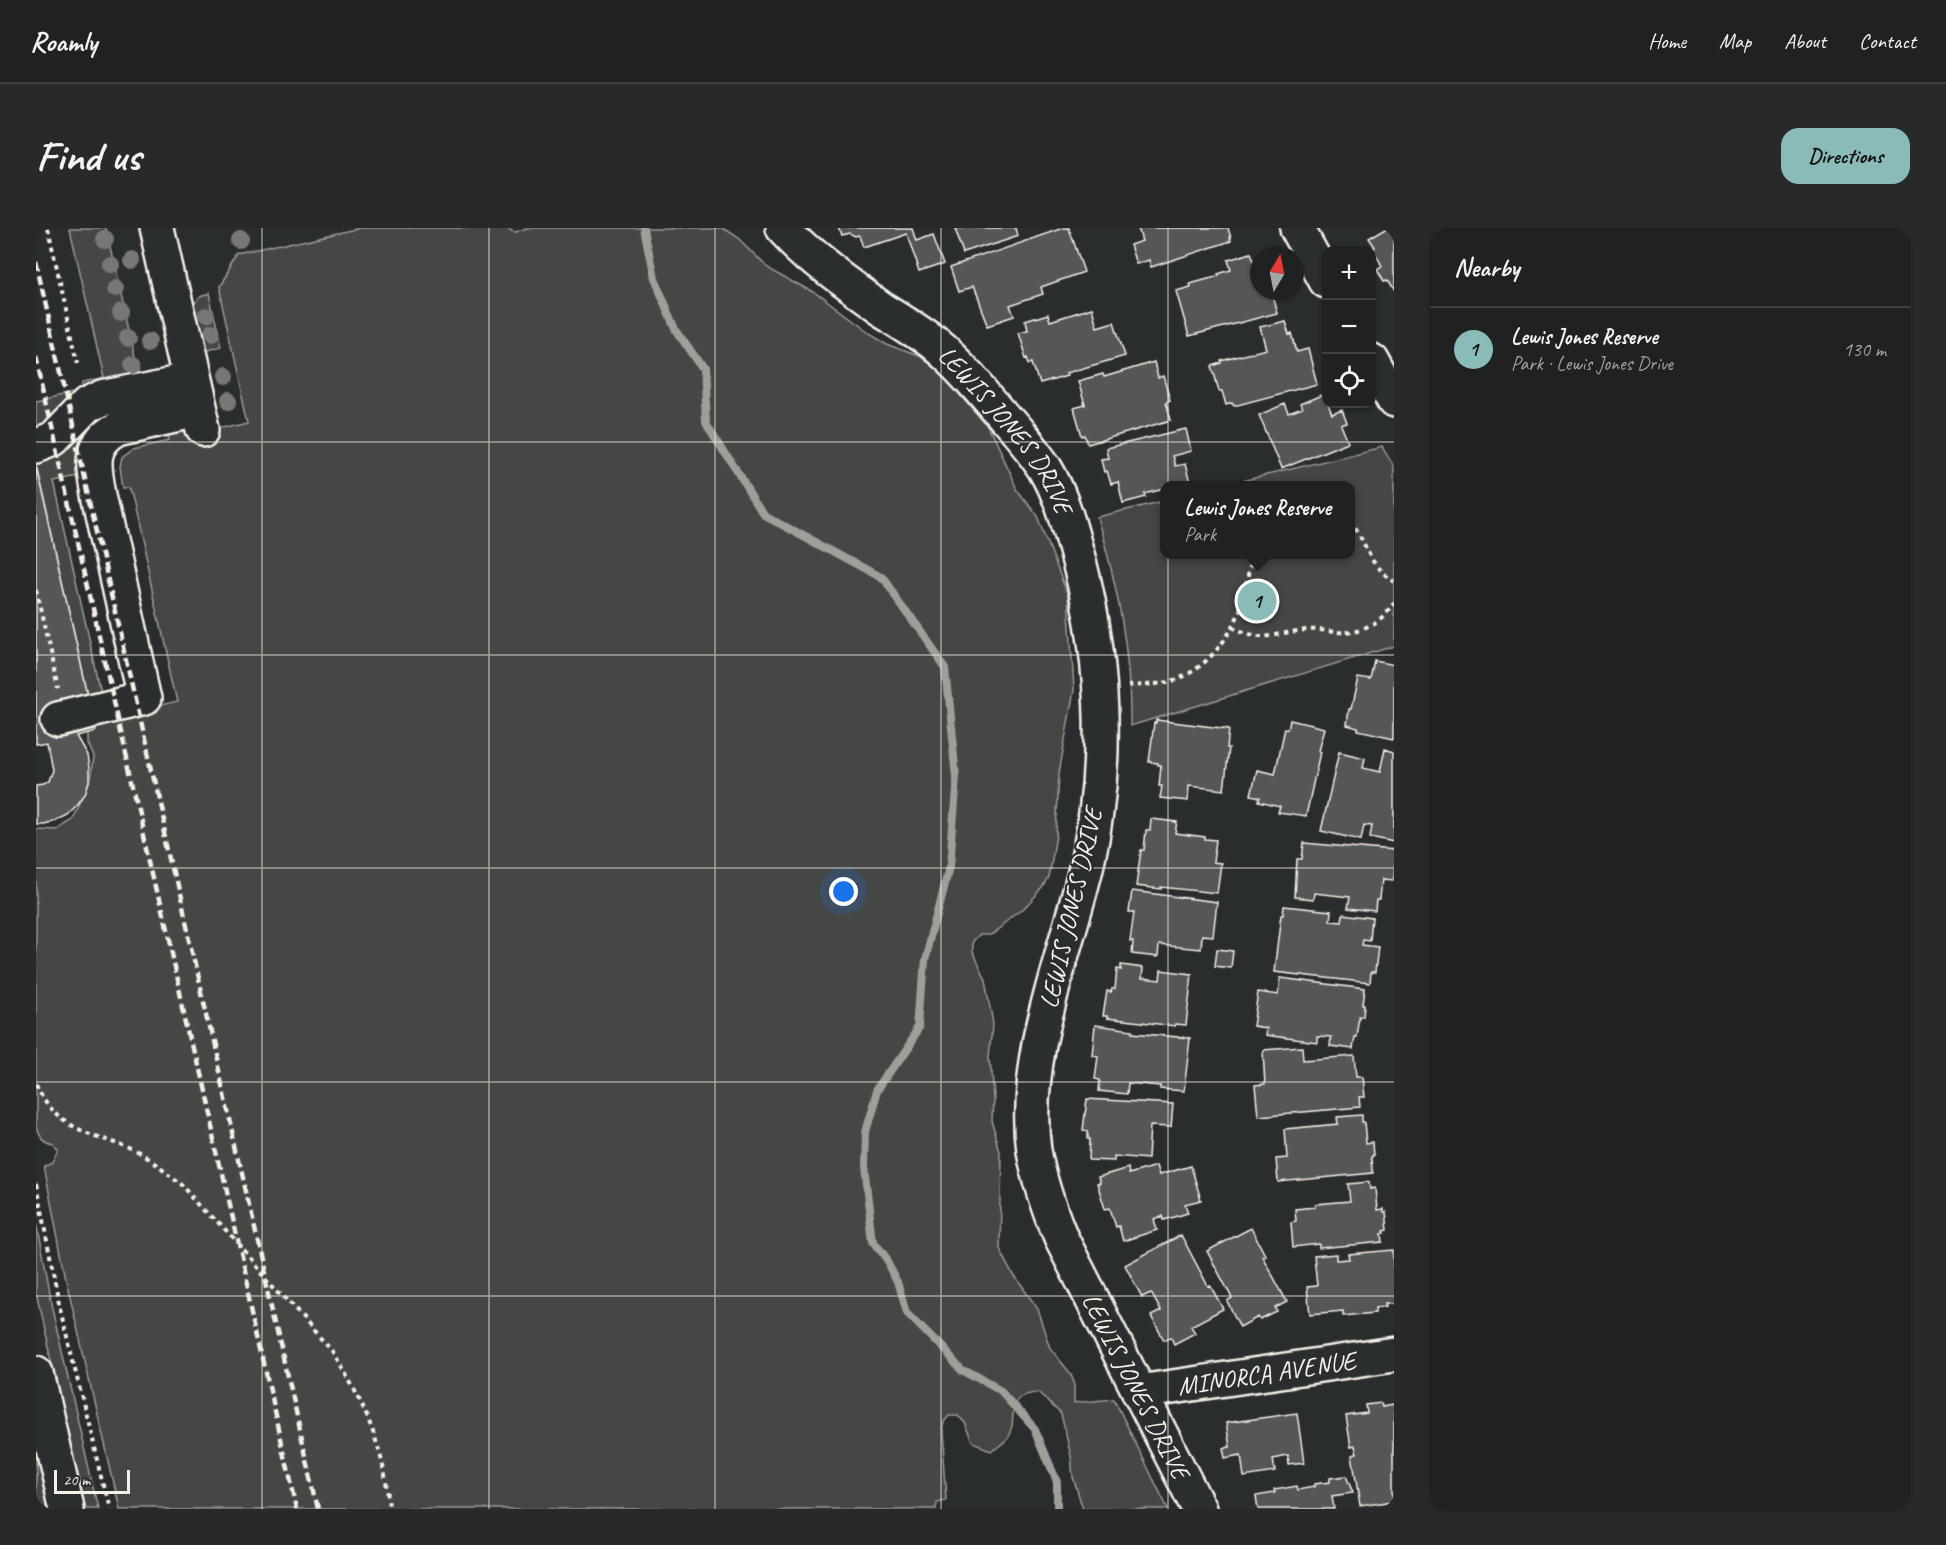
<!DOCTYPE html>
<meta charset="utf-8">
<style>
:root{--surface:#202222;--page:#282a2a;--text:#f1f3f6;--muted:#a2a4a5;--line:#3d3f40;--accent:#8bbbb9}
body{margin:0;font-family:Caveat,sans-serif;background:var(--page);color:var(--text)}
.controls{position:absolute;right:18px;top:18px;display:grid;overflow:hidden;border-radius:12px;box-shadow:0 2px 4px #0004}
.controls button{width:54px;height:54px;display:grid;place-items:center;padding:0;border:0;border-bottom:2px solid var(--line);background:var(--surface);color:var(--text);font:30px sans-serif}
.compass{position:absolute;left:1214px;top:18px;width:54px;height:54px;border-radius:50%;background:var(--surface);box-shadow:0 2px 4px #0004;rotate:10deg}
.scale{position:absolute;left:18px;bottom:15px;width:76px;box-sizing:border-box;padding-left:6px;border:3px solid #f4f1e8;border-top:0;font-size:16px;line-height:21px;white-space:nowrap;color:#f4f1e8;-webkit-text-stroke:4px #2a2d2e;paint-order:stroke}
.you{position:absolute;left:808px;top:664px;width:21px;height:21px;margin:-15px;border:4px solid #fff;border-radius:50%;background:#1a73e8;box-shadow:0 0 0 9px #1a73e833}
.badge{display:grid;place-items:center;width:39px;height:39px;border-radius:50%;background:var(--accent);color:#111;font-size:20px;font-weight:700}
.pin{position:absolute;translate:-50% -50%;border:3px solid #fff;box-shadow:0 2px 6px #0006}
.popup{position:absolute;left:1124px;top:253px;width:195px;height:78px;box-sizing:border-box;display:grid;place-content:center;border-radius:12px;background:var(--surface);filter:drop-shadow(0 2px 4px #0005);font-size:20px;white-space:nowrap;color:var(--muted)}
.popup b{font-size:22px;color:var(--text)}
.popup::after{content:'';position:absolute;left:50%;top:100%;margin-left:-12px;border:12px solid transparent;border-top-color:var(--surface)}
.list{margin:0;padding:0;list-style:none}
h2{display:flex;justify-content:space-between;align-items:center;height:78px;margin:0;padding:0 24px;font-size:26px}
h2 small{font-size:20px;font-weight:400;color:var(--muted)}
.list li{display:grid;grid-template-columns:39px 1fr auto;gap:18px;align-items:center;box-sizing:border-box;height:84px;padding:0 24px;border-top:2px solid var(--line)}
.list b{display:block;font-size:22px;white-space:nowrap}
.list p{margin:0;font-size:20px;white-space:nowrap;color:var(--muted)}
.list em{font-size:20px;font-style:normal;color:var(--muted)}
.icon{flex:none;width:33px;height:33px;fill:none;stroke:currentColor;stroke-width:2;stroke-linecap:round;stroke-linejoin:round}
.map{position:relative;flex:none;width:1358px;height:1281px;overflow:hidden;border-radius:18px}
header{display:flex;align-items:center;gap:36px;box-sizing:border-box;height:84px;padding:0 30px;background:var(--surface);border-bottom:2px solid var(--line)}
header strong{font-size:28px}
nav{display:flex;gap:33px;margin-inline-start:auto;font-size:21px}
.intro{display:flex;align-items:center;justify-content:space-between;box-sizing:border-box;height:144px;padding:0 36px}
h1{margin:0;font-size:42px}
.button{padding:15px 27px;border-radius:18px;background:var(--accent);color:#111;font-size:21px;font-weight:700}
main{display:flex;gap:36px;padding:0 36px}
aside{flex:1;background:var(--surface);border-radius:18px;box-shadow:0 2px 4px #0004}
.map>svg:first-child{display:block}
.green{fill:#444645;stroke:#9c9c96;stroke-width:1.5}
.lines{fill:none;stroke-linecap:round;stroke-linejoin:round}
.stream{stroke:#9f9f9a;stroke-width:8}
.building{fill:#555756;stroke:#f4f1e8;stroke-width:1.5}
.minor-casing{stroke:#f4f1e8;stroke-width:38}
.path{stroke:#f4f1e8;stroke-width:4;stroke-dasharray:4.5 4.5;stroke-linecap:butt}
.minor{stroke:#2a2d2e;stroke-width:33}
.rail{stroke:#f4f1e8;stroke-width:4.5;stroke-dasharray:9 4.5;stroke-linecap:butt}
.tree{fill:#777875}
.grid{fill:none;stroke:#f4f1e8;stroke-width:1.5;stroke-opacity:0.55}
.labels{text-anchor:middle;dominant-baseline:central;stroke-width:4.5;stroke-linejoin:round;paint-order:stroke}
.street-label{font-size:26px;fill:#f4f1e8;stroke:#2a2d2e}
</style>
<header>
<strong>Roamly</strong>
<nav><a>Home</a><a>Map</a><a>About</a><a>Contact</a></nav>
</header>
<div class="intro"><h1>Find us</h1><a class="button">Directions</a></div>
<main>
<div class="map">
<svg width="1358" height="1281" viewBox="0 0 1358 1281">
<rect width="100%" height="100%" fill="#2a2d2e"/>
<filter id="ink" filterUnits="userSpaceOnUse"><feTurbulence type="fractalNoise" baseFrequency=".0167" numOctaves="2"/><feDisplacementMap in="SourceGraphic" scale="12" xChannelSelector="R" yChannelSelector="G"/><feConvolveMatrix kernelMatrix="1 2 1 2 8 2 1 2 1" color-interpolation-filters="sRGB"/></filter>
<g filter="url(#ink)">
<path class="green" d="M34,0h36l34,151 -87,41 -17,11v-30l41,-9 4,-3 1,-6 22,-5z
M324,0h149l2,3 5,1 11,-4h195l17,11 27,27 47,26 54,40 20,12 32,12 28,19 12,18 29,34 29,62 21,28 30,79 6,94 -15,83 -3,62 -7,43 -6,10 -22,23 -33,24h-9l-7,7v10l13,26 8,46 -3,32 3,43 -1,22 9,31 -2,96 14,27 24,34 13,39 20,25 4,9v21l40,-4 54,110h-85l-10,-32 -2,-21 -10,-42 -23,-22c-38,1 -17,27 -31,45 -4,5 -11,9 -15,13l-19,-7 -8,-20 -7,-8h-9l-6,7 -2,9 5,69 -9,2 -1,7h-817l-53,-230 -22,-113 8,-4 6,-13 -5,-6c-11,-2 -14,-6 -17,-17v-297l21,1 16,-10 17,-39 3,-24 -6,-14v-10l8,-7 61,-13v-6l21,-5 -48,-215h-6l-3,-20 2,-10 12,-9 36,-8 -2,-11 18,-4 3,11 60,-15 -30,-134 20,-32z
M173,65l12,55 -20,5 -8,-51 6,-6z
M109,173l-61,75 -30,6 47,210 -13,3 -52,-231 63,-49z
M1346,219l12,20v179l-264,80c1,-73 -12,-139 -33,-209l67,-16v53h186v-68l-124,-1z
M0,994l14,77 48,210h-14l-48,-216z
M0,1211l17,70h-14l-3,-13z"/>
<g class="lines">
<path class="stream" d="M608,0l10,50 22,51 27,40 3,52 57,92 118,64 64,90 11,109 -7,91 -24,92 -5,68 -43,63 -12,42 -1,36 9,75 15,20 10,19 9,31 56,57 38,21 34,38 22,53v27"/>
</g>
<path class="building" d="M803,0h74l4,12 17,-6 11,30 -26,9 -13,-40 -42,14 -4,-11 -4,1 -6,-3 -8,2z
M919,0h61l2,8 -54,18z
M1027,0h6l15,44 -43,15 2,7 -33,11 4,11 -27,9 -15,-38 -13,4 -8,-24z
M1102,0h90l3,10h-1l1,3 -80,26 -2,-7 -13,4 -6,-19 12,-4z
M1350,0h8v64l-7,-12 -3,1 -7,-12 5,-3 -9,-18 2,-1 -6,-9z
M1215,25l8,20v18h12l6,22 -88,23 -13,-45 15,-4 -1,-3 29,-8 -1,-2 13,-4 -3,-10z
M1056,80l5,19 17,-5 11,34 -59,17 1,3 -27,8 -7,-22 -3,1 -2,-6 -2,1 -8,-25 9,-2 -2,-10 23,-7 2,7z
M1249,93l4,13 3,-1 5,19 11,-3 9,35 -83,22 -2,-3 -6,2 -4,-14h-3l-7,-25 10,-3 -1,-2 45,-12 -6,-22z
M1118,134l4,16 5,-2 7,24 -4,2 5,18 -83,24 -3,-9 -3,1 -8,-28 11,-3 -7,-24 25,-7 1,3z
M1288,166l8,20 10,-4 5,13 -6,2 7,17 -67,27 -22,-54 26,-11 4,10 13,-5 -2,-5z
M1150,201l5,22 -19,5 3,10 10,-2 5,19 -11,3h-15v3l-19,5 1,3 -23,6 -5,-21 -7,2 -4,-13 -3,1 -3,-13 7,-1 -2,-10z
M0,238l60,265 -20,5 11,19 2,13v14l-4,13 -8,11 -9,9 -12,6 -13,3h-7v-38l7,-1 5,-3 4,-12 -5,-28 -11,2z
M1339,433l19,4v73l-36,-8v-2l-11,-3 2,-16h2l7,-31 13,2z
M1120,492l73,9 -2,19h2l-5,42 -35,-4 -1,15 -28,-3 2,-12h-3l2,-21h-3v-2l-9,-1 5,-39h2z
M1254,492l34,8 -6,23 2,1 -14,64 -28,-4 2,-6 -21,-5 1,-4 -9,-2 6,-25 18,4 10,-46 3,1z
M1349,520l9,3v92l-24,-5 2,-12 -8,-1 -3,15 -40,-9 18,-79 26,6 -2,10 17,4z
M1115,591l26,3 -2,11 30,4v2l11,1 -3,22 8,1 -4,30 -56,-6v2l-25,-3 5,-36h3l2,-20h4z
M1268,615l90,8 -2,30 -11,-1 -2,20h-3l-1,11 -27,-3 2,-11 -36,-4 -1,6 -18,-2 2,-38h5z
M1096,663l85,11 -4,34 -11,-1 -1,14 -42,-4 -1,12 -26,-3 1,-13h-3l4,-29h-5z
M1248,678l47,5 -1,10 12,1 1,-8 29,4 -2,23 -7,-1 -1,5 16,2 -3,25h-4l-1,11 -96,-11 7,-57h2z
M1181,721l16,2 -2,17 -16,-2z
M1085,737l22,3 -1,10 18,2 1,-10 31,4 -6,51 -11,-1v2l-68,-8v-2h-4l4,-25 4,1 1,-3h3l2,-20 4,1z
M1244,750l85,11 -2,16h2l-1,12h-4l-3,20h-2l-2,12 -23,-3 1,-9 -14,-1v6l-52,-7 1,-7 -13,-2 5,-34 20,3z
M1059,797l38,5 -1,3 58,5 -6,53 -24,-2v-3l-32,-3 -1,11 -28,-3 1,-11 -5,-1 3,-23 -6,-1z
M1266,819l1,13 51,-4 2,21h6l2,20h-5l1,10 -102,9 -3,-31 10,-1 -2,-34z
M1051,871l86,5 -2,23 -21,-1 -2,33 -34,-3v5l-25,-1 1,-21h-2v-8l-5,-1z
M1326,887v7h2l2,21 7,-1 1,13 -2,1 1,17 -95,9 -2,-23 11,-1 -2,-29 53,-5 -1,-7z
M1120,938l3,9 32,-9 10,34 -16,4 3,9 -24,7 -1,-4 -9,3 3,11 -34,11 -4,-15 -3,1 -6,-19 -5,1 -8,-26h3l-2,-6 30,-9 1,6z
M1333,954l1,7 5,-1 2,22 6,-1v3h3l2,18 -4,1 1,2 -3,1 1,8 -64,6v-4l-26,3 -2,-25 5,-1 -1,-12 20,-2v-3l35,-3 -2,-17z
M1215,1000l14,27 -3,1 25,46 -12,6 2,4 -17,8 -2,-3 -18,10 -13,-26 5,-3 -25,-47z
M1145,1007l27,51 2,-1 13,24 -32,17 4,7 -21,11 -3,-7 -7,3 -13,-24 10,-5 -10,-18 -9,4 -17,-32z
M1358,1022v54h-10l1,3 -10,1v5l-32,3v-5l-33,3 -3,-27 10,-1 -3,-30 22,-2v6l13,-1 -1,-5z
M1345,1175l1,4 10,-2 2,4v92l-34,5 -8,-51 5,-1 -2,-8 -4,1 -5,-31 21,-3 -1,-8z
M1261,1185l7,50 -15,2 -1,-9 -15,3 2,13 -31,5 -3,-22 -16,3 -2,-10 7,-1 -4,-24z
M1310,1248l7,17 -21,3 2,13h-76l-2,-13 19,-3 -1,-3 23,-4 1,4 16,-3v-3l16,-2v-4z"/>
<g class="lines">
<g class="minor-casing">
<g id="minor">
<path d="M121,0l46,202"/>
<path id="s1" d="M747,0c28,31 64,56 98,80 18,11 36,22 53,35 27,22 49,49 71,75 14,16 28,32 40,50 14,23 22,49 29,75 30,104 37,218 12,325 -21,87 -65,191 -52,282 5,30 15,59 27,88l138,271"/>
<path d="M1261,0l29,53"/>
<path d="M1336,133l22,40"/>
<path d="M0,218l18,-7 33,-34 15,-7 89,-18"/>
<path d="M22,491l86,-21 -45,-203c-5,-28 -11,-51 19,-67l80,-18"/>
<path d="M0,1145l31,136"/>
<path id="s2" d="M1103,1164l255,-38"/>
</g>
</g>
<path class="path" d="M12,0l30,135
M1314,293c19,23 15,42 44,60
M0,362l22,99
M1196,399c38,18 39,5 76,3 9,-1 18,1 27,2 24,2 47,-9 59,-29
M1092,458c15,-1 32,-1 47,-6 29,-10 55,-41 65,-70 6,-18 8,-37 12,-56
M0,856c20,45 52,48 92,64 21,9 38,23 55,36l149,167c31,49 54,100 57,158
M0,956l24,124 49,201"/>
<use href="#minor" class="minor"/>
<path class="rail" d="M0,34l282,1247
M0,129l261,1152"/>
</g>
<g class="tree">
<circle cx="69" cy="11" r="9"/>
<circle cx="205" cy="13" r="9"/>
<circle cx="96" cy="32" r="9"/>
<circle cx="74" cy="36" r="9"/>
<circle cx="79" cy="61" r="9"/>
<circle cx="85" cy="85" r="9"/>
<circle cx="170" cy="88" r="9"/>
<circle cx="174" cy="107" r="9"/>
<circle cx="92" cy="110" r="9"/>
<circle cx="114" cy="113" r="9"/>
<circle cx="97" cy="137" r="9"/>
<circle cx="187" cy="149" r="9"/>
<circle cx="192" cy="173" r="9"/>
</g>
</g>
<path class="grid" d="M226,0v1281M453,0v1281M679,0v1281M905,0v1281M1132,0v1281M0,214h1358M0,427h1358M0,640h1358M0,854h1358M0,1068h1358"/>
<g class="labels">
<g class="street-label">
<text stroke="none"><textPath href="#s1" startOffset="304">LEWIS JONES DRIVE</textPath></text>
<text transform="translate(1035 680) rotate(-77)">LEWIS JONES DRIVE</text>
<text stroke="none"><textPath href="#s2" startOffset="129">MINORCA AVENUE</textPath></text>
<text stroke="none"><textPath href="#s1" startOffset="1314">LEWIS JONES DRIVE</textPath></text>
</g>
</g>
</svg>
<div class="controls">
<button>+</button>
<button>−</button>
<button><svg class="icon" aria-label="locate" viewBox="0 0 24 24"><circle cx="12" cy="12" r="6"/><path d="M12 2v4M12 18v4M2 12h4M18 12h4"/></svg></button>
</div>
<svg class="compass" viewBox="-18 -18 36 36"><path d="M0-13l5 13h-10z" fill="#e53935"/><path d="M0 13l5-13h-10z" fill="#a2a4a5"/></svg>
<div class="scale">20 m</div>
<div class="you"></div>
<div class="pin badge" style="left:1221px;top:373px">1</div>
<div class="popup"><b>Lewis Jones Reserve</b>Park</div>
</div>
<aside>
<h2>Nearby<small></small></h2>
<ul class="list">
<li><span class="badge">1</span><div><b>Lewis Jones Reserve</b><p>Park · Lewis Jones Drive</p></div><em>130 m</em></li>
</ul>
</aside>
</main>
